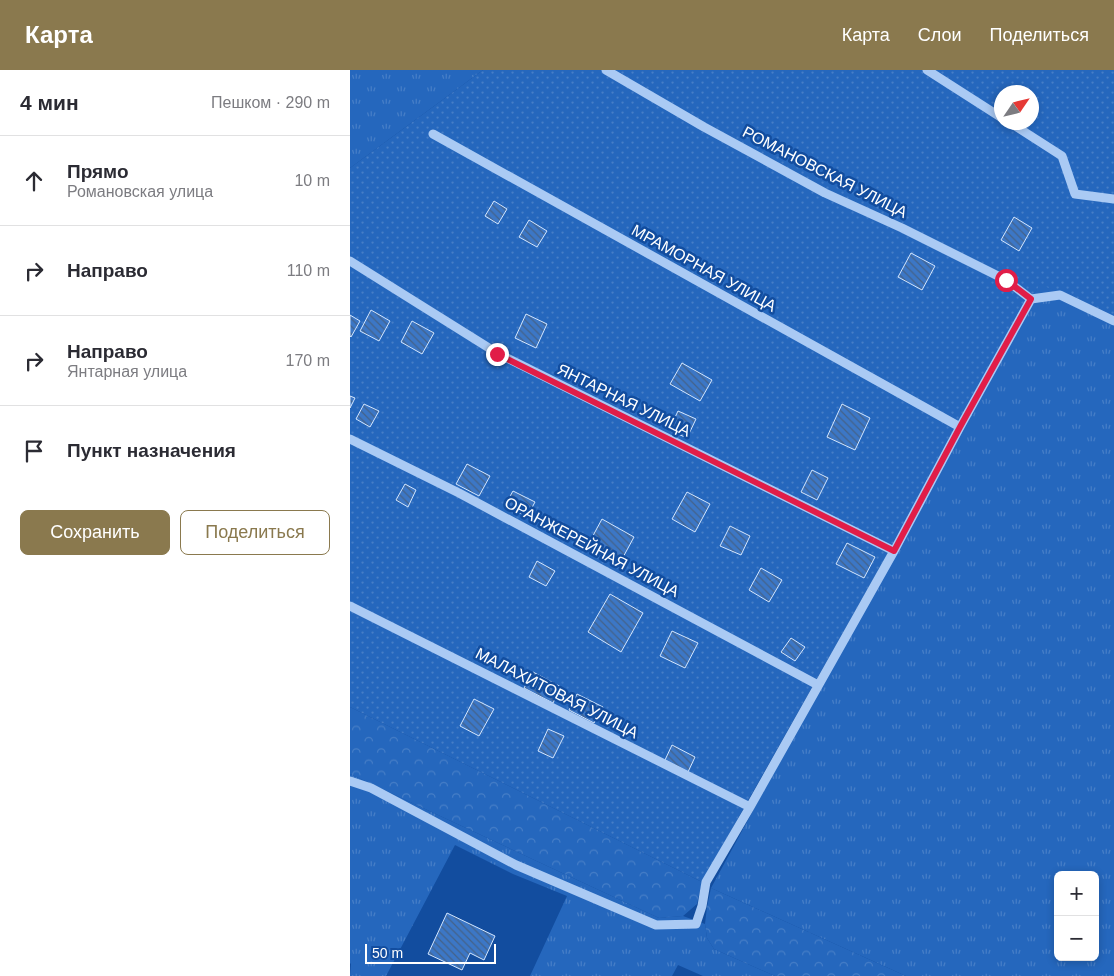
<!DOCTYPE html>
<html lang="ru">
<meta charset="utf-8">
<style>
:root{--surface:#fff;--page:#f7f7f7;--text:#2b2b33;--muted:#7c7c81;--line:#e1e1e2;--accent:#8a794e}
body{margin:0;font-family:Helvetica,sans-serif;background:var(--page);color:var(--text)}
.controls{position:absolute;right:15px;bottom:15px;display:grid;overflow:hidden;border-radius:8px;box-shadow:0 2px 8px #0003}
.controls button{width:45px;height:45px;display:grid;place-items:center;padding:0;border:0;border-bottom:1px solid var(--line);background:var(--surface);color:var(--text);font:25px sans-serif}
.compass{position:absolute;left:644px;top:15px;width:45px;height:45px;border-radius:50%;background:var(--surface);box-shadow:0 2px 8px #0003;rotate:55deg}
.scale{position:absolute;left:15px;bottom:12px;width:131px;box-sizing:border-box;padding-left:5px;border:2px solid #fff;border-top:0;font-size:14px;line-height:18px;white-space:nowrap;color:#fff;-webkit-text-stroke:4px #124d9f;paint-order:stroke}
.stop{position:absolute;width:15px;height:15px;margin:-11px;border:4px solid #e11d48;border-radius:50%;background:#fff}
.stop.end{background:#e11d48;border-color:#fff;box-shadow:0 1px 5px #0008}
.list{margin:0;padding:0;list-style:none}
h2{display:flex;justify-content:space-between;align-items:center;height:65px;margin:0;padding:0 20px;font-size:21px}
h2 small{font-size:16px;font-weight:400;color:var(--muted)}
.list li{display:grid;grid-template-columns:32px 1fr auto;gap:15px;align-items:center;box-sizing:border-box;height:90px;padding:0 20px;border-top:1px solid var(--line)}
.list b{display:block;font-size:19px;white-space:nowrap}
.list p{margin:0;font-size:16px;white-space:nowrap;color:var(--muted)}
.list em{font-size:16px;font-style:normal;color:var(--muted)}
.actions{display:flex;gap:10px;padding:15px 20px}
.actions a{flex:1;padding:11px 0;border:1px solid var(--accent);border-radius:8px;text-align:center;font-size:18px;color:var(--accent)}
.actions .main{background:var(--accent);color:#fff}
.icon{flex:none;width:28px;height:28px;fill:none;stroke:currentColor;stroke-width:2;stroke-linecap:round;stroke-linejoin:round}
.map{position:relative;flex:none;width:764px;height:906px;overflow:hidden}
header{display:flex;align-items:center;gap:30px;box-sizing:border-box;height:70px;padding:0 25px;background:var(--accent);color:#fff}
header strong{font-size:24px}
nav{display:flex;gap:28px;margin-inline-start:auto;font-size:18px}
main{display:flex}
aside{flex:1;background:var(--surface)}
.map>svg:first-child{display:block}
.grass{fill:url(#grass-tufts);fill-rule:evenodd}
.forest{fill:url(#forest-crowns)}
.garden{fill:url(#garden-dots);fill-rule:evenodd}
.building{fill:url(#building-back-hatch);stroke:#d3e6fe}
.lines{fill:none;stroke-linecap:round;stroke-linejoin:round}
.minor{stroke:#aacaf4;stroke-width:9}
.route{stroke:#e11d48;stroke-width:6}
.labels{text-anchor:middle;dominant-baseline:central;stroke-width:5;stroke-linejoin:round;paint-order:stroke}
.street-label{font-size:16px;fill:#fff;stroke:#124d9f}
</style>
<header>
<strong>Карта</strong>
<nav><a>Карта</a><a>Слои</a><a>Поделиться</a></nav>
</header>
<main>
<aside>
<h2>4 мин<small>Пешком · 290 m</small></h2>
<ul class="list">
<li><svg class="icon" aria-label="ahead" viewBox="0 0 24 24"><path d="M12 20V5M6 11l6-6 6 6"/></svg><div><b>Прямо</b><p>Романовская улица</p></div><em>10 m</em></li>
<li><svg class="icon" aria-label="right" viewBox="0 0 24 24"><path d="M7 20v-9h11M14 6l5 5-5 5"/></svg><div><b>Направо</b></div><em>110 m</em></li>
<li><svg class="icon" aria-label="right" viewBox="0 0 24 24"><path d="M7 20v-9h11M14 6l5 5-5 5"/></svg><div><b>Направо</b><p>Янтарная улица</p></div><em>170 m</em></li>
<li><svg class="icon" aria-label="arrive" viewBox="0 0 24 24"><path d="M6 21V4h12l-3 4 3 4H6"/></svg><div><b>Пункт назначения</b></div></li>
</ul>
<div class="actions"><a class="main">Сохранить</a><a>Поделиться</a></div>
</aside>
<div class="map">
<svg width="764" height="906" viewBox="0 0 764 906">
<defs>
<pattern id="grass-tufts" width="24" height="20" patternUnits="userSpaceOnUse" patternTransform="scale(1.25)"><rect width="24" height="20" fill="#2567bd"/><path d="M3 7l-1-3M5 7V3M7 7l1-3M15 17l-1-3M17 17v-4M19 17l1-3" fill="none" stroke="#467ec7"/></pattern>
<pattern id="forest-crowns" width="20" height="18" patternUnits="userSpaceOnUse" patternTransform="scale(1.25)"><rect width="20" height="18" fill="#2567bd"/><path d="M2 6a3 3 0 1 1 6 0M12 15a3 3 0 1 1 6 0" fill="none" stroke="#467ec7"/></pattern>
<pattern id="garden-dots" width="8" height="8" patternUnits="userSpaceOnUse" patternTransform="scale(1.25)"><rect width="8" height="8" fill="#2567bd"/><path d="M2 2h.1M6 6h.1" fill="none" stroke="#467ec7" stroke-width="1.8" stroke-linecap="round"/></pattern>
<pattern id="building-back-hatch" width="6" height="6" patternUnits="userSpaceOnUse" patternTransform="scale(1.25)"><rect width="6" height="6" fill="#3c77c6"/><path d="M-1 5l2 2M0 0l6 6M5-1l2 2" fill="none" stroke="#446289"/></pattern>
</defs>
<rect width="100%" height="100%" fill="#124d9f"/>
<path class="grass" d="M0,0h133l-133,98z
M690,213l74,36v657h-208l-195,-88zM708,805h37v82h-37z
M0,704l309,144 24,-2 22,8 2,14 7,11 61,27h-72l-25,-11 -6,11h-142l37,-80 -54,-22 -58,-29 -69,131h-36l1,-12 -1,-1z"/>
<path class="forest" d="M0,637l352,175 -5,22 -14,12 -24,2 -309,-144z
M361,818l195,88h-131l-61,-27 -7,-11 -2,-14 2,-17z"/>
<path class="garden" d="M133,0h631v248l-74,-34 -338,598 -352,-175v-539zM652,22h30v30h-30z"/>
<path class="building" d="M144,131l13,8 -9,15 -13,-8z
M664,147l18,11 -13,23 -18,-11z
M179,150l18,11 -10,16 -18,-10z
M561,183l24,13 -13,24 -24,-13z
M21,240l19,11 -11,20 -19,-10z
M176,244l21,10 -11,24 -21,-10z
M0,245l10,6 -9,16 -1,-1z
M62,251l22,12 -12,21 -21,-12z
M332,293l30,17 -12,21 -30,-17z
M0,326l5,2 -5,10z
M14,334l15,7 -9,16 -14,-8z
M492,334l28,14 -15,32 -28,-13z
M328,341l18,8 -9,19 -18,-8z
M117,394l23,12 -11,20 -23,-12z
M462,400l16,8 -11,22 -16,-8z
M55,414l11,6 -8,17 -12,-7z
M163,421l22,11 -8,15 -22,-12z
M337,422l23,12 -15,28 -23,-13z
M252,449l32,18 -13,24 -32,-18z
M380,456l20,10 -9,19 -21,-9z
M497,473l28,14 -11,21 -28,-14z
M187,491l18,10 -9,15 -17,-9z
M411,498l21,12 -13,22 -20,-12z
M260,524l33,19 -22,39 -33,-20z
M322,561l26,12 -13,25 -25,-12z
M441,568l14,9 -10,14 -14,-9z
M183,602l28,15 -8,16 -29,-15z
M227,624l26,13 -9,16 -25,-13z
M124,629l20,10 -15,27 -19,-10z
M198,659l16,7 -11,22 -15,-7z
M322,675l23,12 -7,15 -23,-12z
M97,843l48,23 -11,24 -14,-7 -8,17 -34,-16z"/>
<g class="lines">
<path class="minor" d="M256,0l98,57 121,66 77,35 104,52 25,19
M577,0l75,48
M659,52l53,34 13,38 39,5
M83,64l527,293
M0,191l147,92 397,198
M0,369l109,54 359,192
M0,536l400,201
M0,711l21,7 145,77 140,60 40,-1 6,-18 4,-24 44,-75 144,-256 66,-124 71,-128 29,-4 54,26"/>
</g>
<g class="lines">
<path class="route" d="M147,284l397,197 66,-124 71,-128 -25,-19"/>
</g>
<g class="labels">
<g class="street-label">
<text transform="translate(475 102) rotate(27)">РОМАНОВСКАЯ УЛИЦА</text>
<text transform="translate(354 198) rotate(29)">МРАМОРНАЯ УЛИЦА</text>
<text transform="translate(274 330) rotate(26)">ЯНТАРНАЯ УЛИЦА</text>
<text transform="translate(242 477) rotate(28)">ОРАНЖЕРЕЙНАЯ УЛИЦА</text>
<text transform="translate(207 623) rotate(27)">МАЛАХИТОВАЯ УЛИЦА</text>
</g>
</g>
</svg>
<div class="controls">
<button>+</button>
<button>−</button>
</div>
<svg class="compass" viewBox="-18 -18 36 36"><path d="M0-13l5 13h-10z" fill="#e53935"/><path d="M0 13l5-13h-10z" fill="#7c7c81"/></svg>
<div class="scale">50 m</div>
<div class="stop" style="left:656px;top:210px"></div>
<div class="stop end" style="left:147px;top:284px"></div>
</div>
</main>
